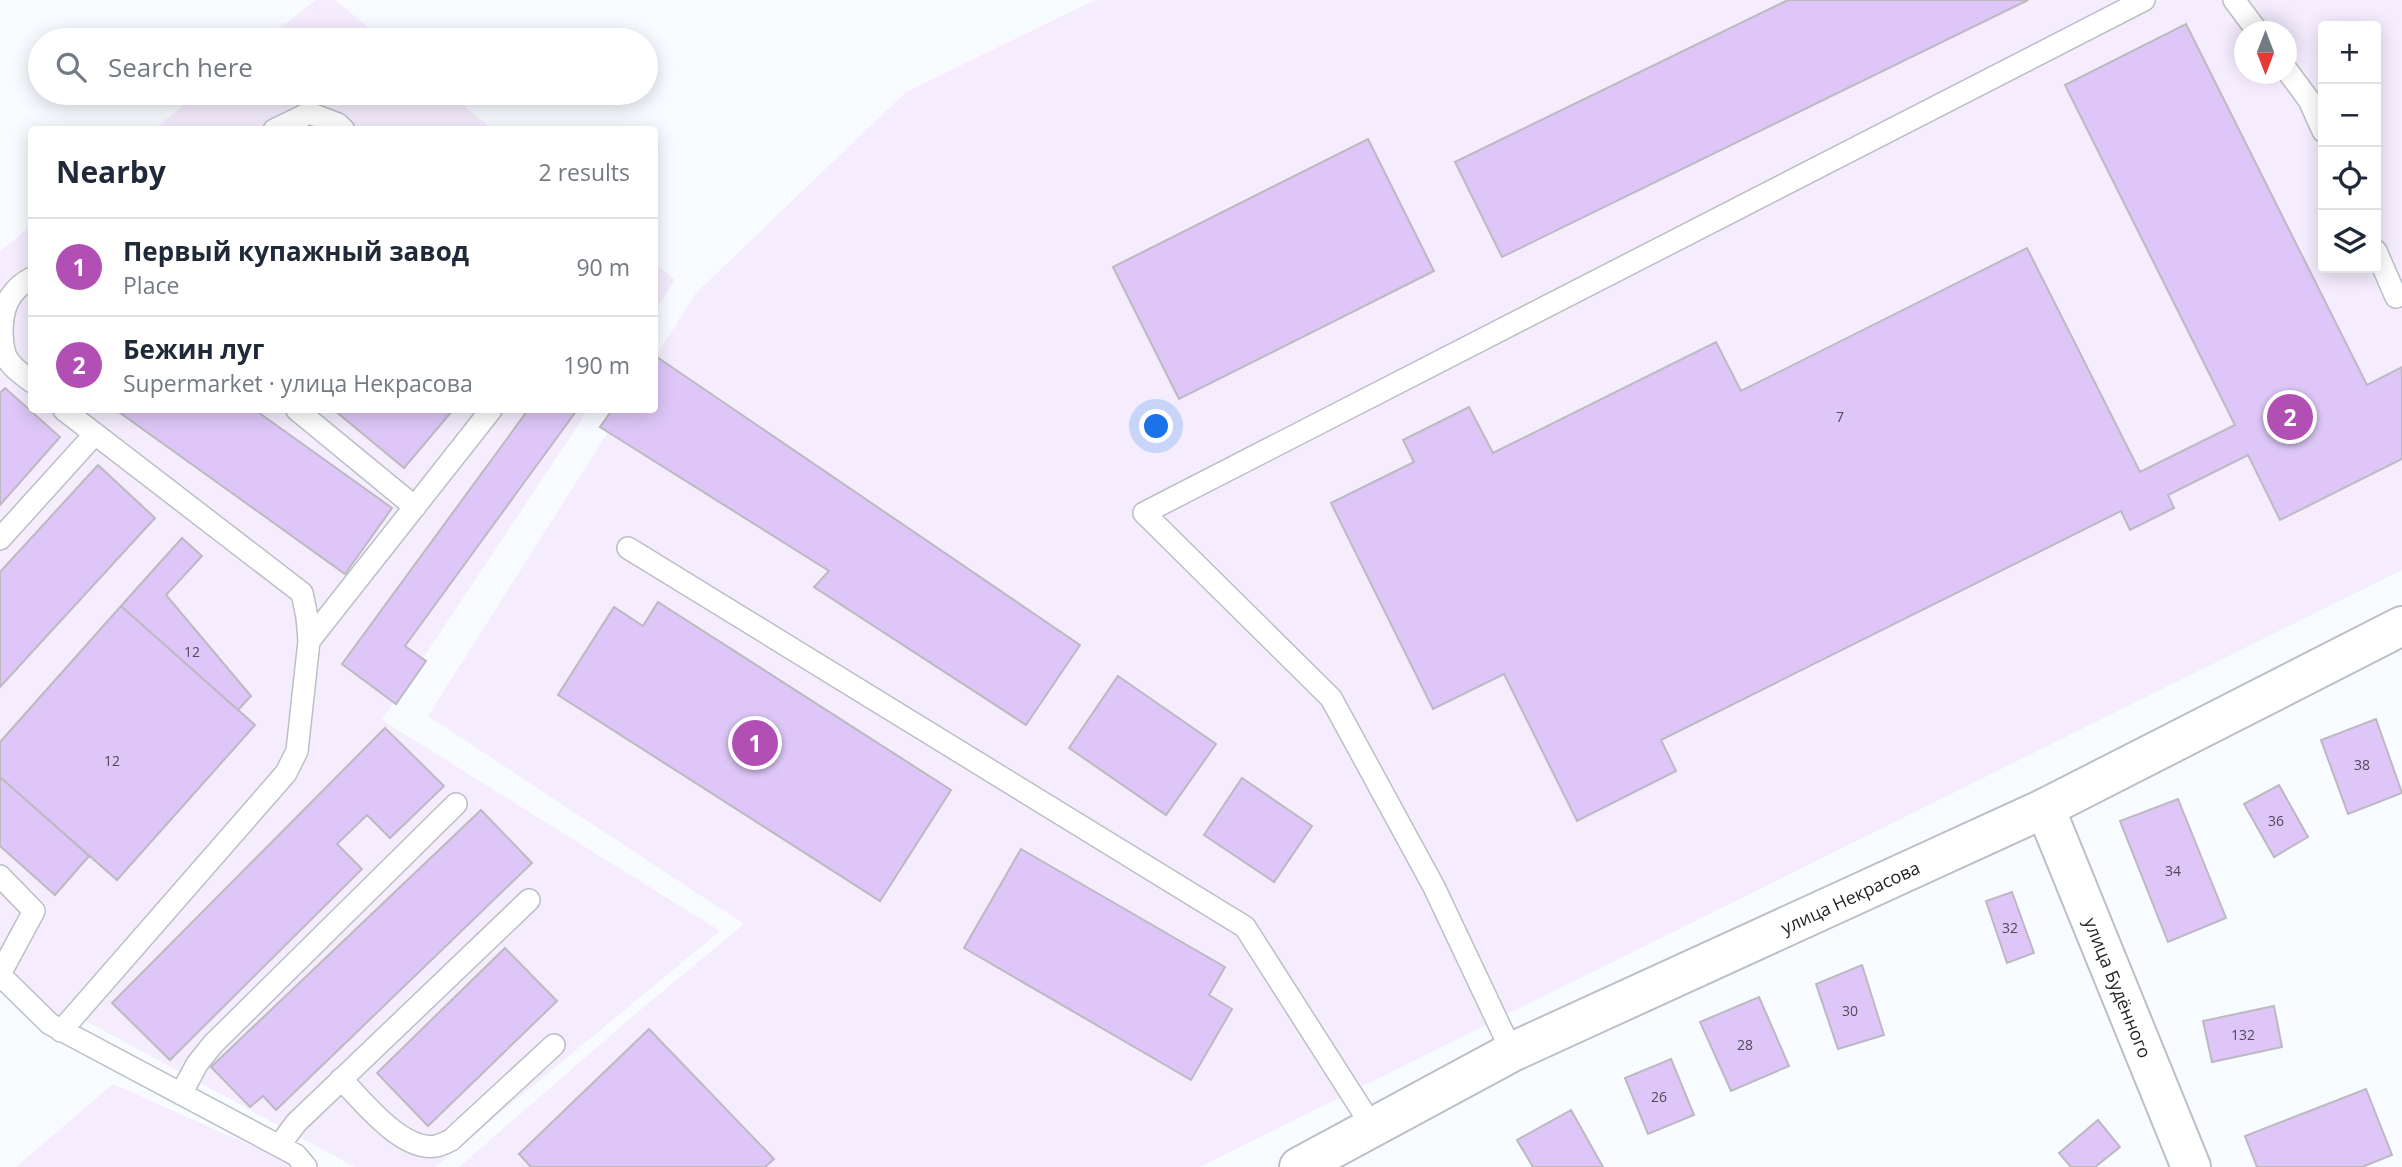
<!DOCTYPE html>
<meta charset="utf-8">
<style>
:root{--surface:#fff;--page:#f6f6f7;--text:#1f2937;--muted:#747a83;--line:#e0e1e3;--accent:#b24fb5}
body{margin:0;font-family:"Open Sans",sans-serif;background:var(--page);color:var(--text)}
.controls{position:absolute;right:21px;top:21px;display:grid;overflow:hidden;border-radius:7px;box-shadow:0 4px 18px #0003}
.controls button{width:63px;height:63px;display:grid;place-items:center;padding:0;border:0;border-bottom:2px solid var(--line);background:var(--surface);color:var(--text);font:35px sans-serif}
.compass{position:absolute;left:2234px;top:21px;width:63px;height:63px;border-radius:50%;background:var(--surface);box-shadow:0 4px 18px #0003;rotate:180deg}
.you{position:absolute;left:1157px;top:427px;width:24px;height:24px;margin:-18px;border:5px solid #fff;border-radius:50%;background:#1a73e8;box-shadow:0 0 0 10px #1a73e833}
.badge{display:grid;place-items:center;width:46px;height:46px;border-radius:50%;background:var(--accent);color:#fff;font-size:23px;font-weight:700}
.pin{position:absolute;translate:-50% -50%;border:4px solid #fff;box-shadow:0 2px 7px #0006}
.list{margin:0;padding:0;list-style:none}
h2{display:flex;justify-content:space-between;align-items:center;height:91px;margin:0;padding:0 28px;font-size:30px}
h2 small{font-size:23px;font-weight:400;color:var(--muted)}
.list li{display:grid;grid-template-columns:46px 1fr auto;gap:21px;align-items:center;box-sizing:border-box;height:98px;padding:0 28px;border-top:2px solid var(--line)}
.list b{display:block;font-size:26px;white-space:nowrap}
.list p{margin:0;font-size:23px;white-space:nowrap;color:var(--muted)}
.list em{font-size:23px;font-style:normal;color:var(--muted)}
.icon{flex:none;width:38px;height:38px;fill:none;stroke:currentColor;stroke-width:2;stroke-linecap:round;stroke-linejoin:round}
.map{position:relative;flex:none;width:2402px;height:1167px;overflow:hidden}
.search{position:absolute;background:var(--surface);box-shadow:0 4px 18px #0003;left:28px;top:28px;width:630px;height:77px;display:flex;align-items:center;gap:18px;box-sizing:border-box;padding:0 24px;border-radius:38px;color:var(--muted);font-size:26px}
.panel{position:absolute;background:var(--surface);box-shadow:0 4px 18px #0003;left:28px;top:126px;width:630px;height:287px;border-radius:7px}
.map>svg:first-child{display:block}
.industrial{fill:#f5edfe;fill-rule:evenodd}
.building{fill:#dec7f8;stroke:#bcb9c0;stroke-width:2}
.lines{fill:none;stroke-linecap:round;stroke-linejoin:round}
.lane-casing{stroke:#bbbfc6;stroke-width:24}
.street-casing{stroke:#bbbfc6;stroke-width:42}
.secondary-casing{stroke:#bbbfc6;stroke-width:42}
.lane{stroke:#fff;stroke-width:21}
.street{stroke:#fff;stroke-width:38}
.secondary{stroke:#fff;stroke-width:38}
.labels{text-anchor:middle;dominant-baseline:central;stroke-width:5;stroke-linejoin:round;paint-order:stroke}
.number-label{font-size:14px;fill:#4f4a58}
.street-label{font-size:18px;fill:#1f2123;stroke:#f8fbff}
</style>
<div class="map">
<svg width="2402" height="1167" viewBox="0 0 2402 1167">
<rect width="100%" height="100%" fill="#f8fbff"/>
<path class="industrial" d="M316,0h19l49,40h-119z
M1095,0h1307v570l-1202,597h-741l174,-151 111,-92 -316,-208 194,-306h32l1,-52 41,-65 210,-201zM2323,26h53v242h-53zM2244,32h42v42h-42z
M199,93h249l44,36 -339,1z
M31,226l1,184h556l-206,310 338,211 -285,236h-80l-271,-147 -23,11 -61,-74v-706z
M655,264l20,16 -20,30z
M113,1084l186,83h-283z"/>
<path class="building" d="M1788,0h240l-526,257 -47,-95z
M2186,24l181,361 35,-18v92l-122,61 -32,-65 -80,40 6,13 -44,22 -9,-19 -460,229 15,31 -99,50 -73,-147 -71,35 -102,-206 83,-41 -11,-22 66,-33 24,46 223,-111 25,49 286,-143 113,224 95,-47 -170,-340z
M322,30l11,10h-22z
M1368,139l66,132 -255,128 -66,-132z
M654,355l426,290 -54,80 -212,-138 15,-16 -229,-144 12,-17h42z
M5,388l55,49 -60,68v-112z
M116,410h139l137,98 -47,66z
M334,410h119l-49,58z
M528,410h49l-172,236 21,15 -30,43 -54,-40z
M98,465l57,53 -155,169v-115z
M182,538l20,18 -36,39 85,101 -13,14 -117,-104z
M658,602l293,188 -71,111 -322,-206 56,-88 29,19z
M121,606l134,119 -138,155 -117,-103v-35z
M1118,676l98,68 -50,71 -97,-67z
M2376,719l26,74 -54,21 -27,-74z
M385,728l59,58 -54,52 -23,-23 -30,29 25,25 -192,191 -58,-57z
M0,777l89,79 -34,39 -55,-49z
M1242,778l70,48 -38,56 -70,-47z
M2279,785l29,52 -34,20 -30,-53z
M2178,799l48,119 -58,24 -48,-121z
M481,810l51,53 -256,247 -13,-14 -13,11 -39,-40z
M1021,849l204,118 -16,28 23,14 -41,71 -227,-132z
M2012,892l22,61 -27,10 -21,-62z
M505,948l52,53 -129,125 -51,-53z
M1862,965l22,70 -46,14 -22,-65z
M1759,997l30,69 -58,25 -31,-69z
M2274,1006l8,41 -70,15 -9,-41z
M649,1029l125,130 -9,8h-234l-12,-13z
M1671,1059l23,56 -46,19 -23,-56z
M2366,1089l26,66 -30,12h-105l-12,-31z
M1571,1110l32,57h-70l-16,-27z
M2098,1120l22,27 -25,20h-24l-12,-14z"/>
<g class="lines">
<g class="lane-casing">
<path id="lane" d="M2234,0l24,32
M2286,69l23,31 14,31
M274,130l35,-17 29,11 6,6
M2376,251l20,46
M32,278c-8,4 -16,11 -21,18 -10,14 -11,42 -6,58 4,12 17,20 27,28
M297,410l118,97
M0,539l94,-104
M628,548l617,379 127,199
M309,641l182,-231
M0,876l34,35 -34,63
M0,975l50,49 246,131 10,12
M61,1031l225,-258 11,-22 12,-110 -2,-24 -5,-24 -238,-183
M1512,1052l-78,-165 -103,-189 -187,-185 1000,-513
M341,1079c22,22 61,73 95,67 5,-1 11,-4 15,-6l103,-95
M181,1094l16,-30 16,-20 243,-240
M279,1146l17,-23 233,-223"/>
</g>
<g class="street-casing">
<g id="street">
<path id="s1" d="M2045,808l146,359"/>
</g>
</g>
<g class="secondary-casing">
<g id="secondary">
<path id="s2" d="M1299,1167l213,-115 533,-244 357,-182"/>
</g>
</g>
<use href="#lane" class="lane"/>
<use href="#street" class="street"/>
<use href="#secondary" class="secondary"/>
</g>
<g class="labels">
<g class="number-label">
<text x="1840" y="416">7</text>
<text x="192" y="651">12</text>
<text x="112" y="760">12</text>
<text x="2362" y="764">38</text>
<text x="2276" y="820">36</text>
<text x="2173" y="870">34</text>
<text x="2010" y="927">32</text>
<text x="1850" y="1010">30</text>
<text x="2243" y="1034">132</text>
<text x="1745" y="1044">28</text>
<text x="1659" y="1096">26</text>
</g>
<g class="street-label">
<text stroke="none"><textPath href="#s2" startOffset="614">улица Некрасова</textPath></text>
<text stroke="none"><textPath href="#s1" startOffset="194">улица Будённого</textPath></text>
</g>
</g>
</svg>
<div class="controls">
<button>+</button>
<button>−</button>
<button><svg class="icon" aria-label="locate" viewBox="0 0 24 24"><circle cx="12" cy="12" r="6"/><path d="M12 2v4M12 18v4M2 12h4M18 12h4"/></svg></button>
<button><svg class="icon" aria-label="layers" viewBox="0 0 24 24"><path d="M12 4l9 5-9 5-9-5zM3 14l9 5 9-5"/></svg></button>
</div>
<svg class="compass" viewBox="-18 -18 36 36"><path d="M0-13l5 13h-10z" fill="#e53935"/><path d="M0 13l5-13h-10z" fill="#747a83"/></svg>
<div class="you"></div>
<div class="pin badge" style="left:755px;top:743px">1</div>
<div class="pin badge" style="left:2290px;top:417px">2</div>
<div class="search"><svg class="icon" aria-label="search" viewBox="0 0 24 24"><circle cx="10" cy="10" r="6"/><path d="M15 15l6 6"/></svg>Search here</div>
<section class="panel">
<h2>Nearby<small>2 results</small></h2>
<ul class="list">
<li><span class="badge">1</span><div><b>Первый купажный завод</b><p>Place</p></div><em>90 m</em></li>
<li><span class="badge">2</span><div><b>Бежин луг</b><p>Supermarket · улица Некрасова</p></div><em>190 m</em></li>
</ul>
</section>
</div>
